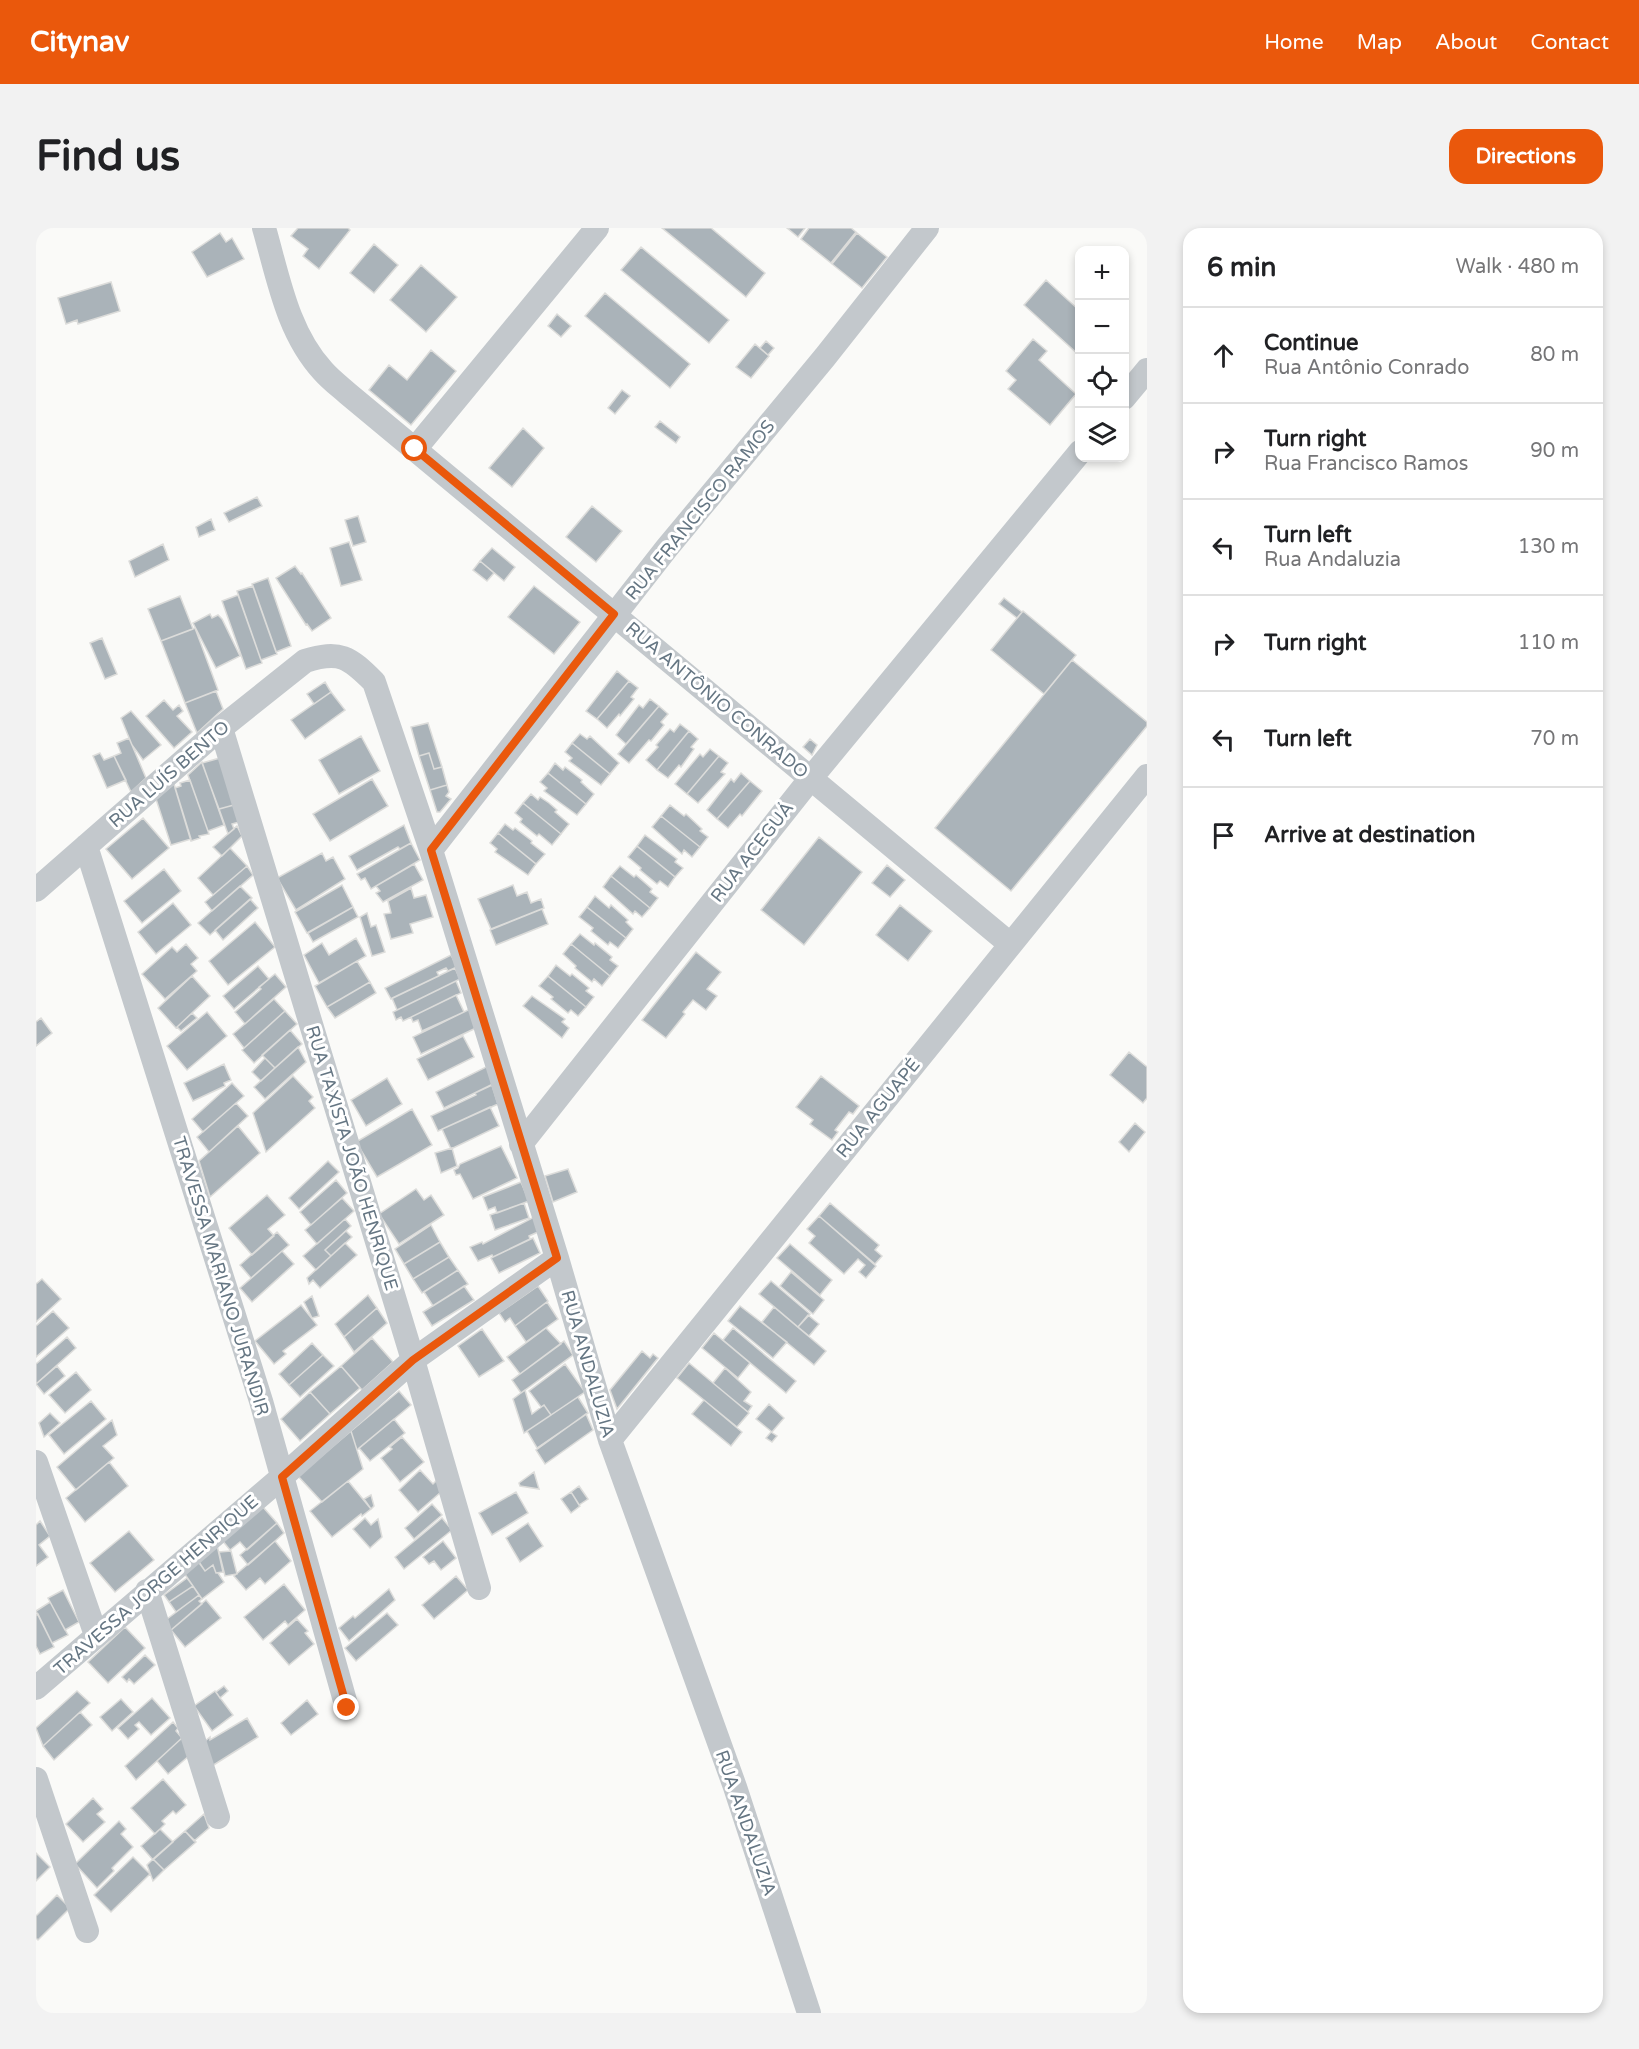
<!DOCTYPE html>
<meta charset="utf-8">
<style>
:root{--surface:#fff;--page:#f2f2f2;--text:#202124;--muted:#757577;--line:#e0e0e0;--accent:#ea580c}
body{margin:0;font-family:"Varela Round",sans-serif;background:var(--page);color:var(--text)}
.controls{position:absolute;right:18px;top:18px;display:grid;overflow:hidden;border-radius:12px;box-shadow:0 3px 9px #0003}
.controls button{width:54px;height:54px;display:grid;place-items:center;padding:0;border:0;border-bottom:2px solid var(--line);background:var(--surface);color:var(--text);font:30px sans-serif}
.stop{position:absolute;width:18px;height:18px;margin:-14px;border:4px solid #ea580c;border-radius:50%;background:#fff}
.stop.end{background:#ea580c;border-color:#fff;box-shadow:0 2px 6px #0008}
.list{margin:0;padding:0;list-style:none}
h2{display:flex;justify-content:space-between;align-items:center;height:78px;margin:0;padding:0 24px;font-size:26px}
h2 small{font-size:20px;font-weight:400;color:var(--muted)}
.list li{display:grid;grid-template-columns:39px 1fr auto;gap:18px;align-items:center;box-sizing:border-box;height:96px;padding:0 24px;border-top:2px solid var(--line)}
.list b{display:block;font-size:22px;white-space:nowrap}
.list p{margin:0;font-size:20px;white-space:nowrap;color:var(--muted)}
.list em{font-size:20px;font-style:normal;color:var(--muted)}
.icon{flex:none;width:33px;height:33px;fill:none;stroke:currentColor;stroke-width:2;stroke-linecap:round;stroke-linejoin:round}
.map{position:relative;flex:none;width:1111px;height:1785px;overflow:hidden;border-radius:18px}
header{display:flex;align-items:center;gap:36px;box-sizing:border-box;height:84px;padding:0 30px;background:var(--accent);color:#fff}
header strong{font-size:28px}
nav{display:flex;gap:33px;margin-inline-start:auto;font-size:21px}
.intro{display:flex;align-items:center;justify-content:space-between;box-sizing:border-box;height:144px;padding:0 36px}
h1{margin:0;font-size:42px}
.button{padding:15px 27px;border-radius:18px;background:var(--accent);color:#fff;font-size:21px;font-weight:700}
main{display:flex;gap:36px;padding:0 36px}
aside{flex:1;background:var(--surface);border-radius:18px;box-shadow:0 3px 9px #0003}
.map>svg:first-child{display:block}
.building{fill:#aab3b9;stroke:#dcdcda;stroke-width:1.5}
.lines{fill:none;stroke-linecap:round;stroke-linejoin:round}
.minor{stroke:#c3c8cc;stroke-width:24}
.route{stroke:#ea580c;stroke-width:8}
.labels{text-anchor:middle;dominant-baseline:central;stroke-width:6;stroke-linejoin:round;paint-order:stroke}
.street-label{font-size:18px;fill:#657683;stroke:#fff}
</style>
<header>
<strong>Citynav</strong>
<nav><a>Home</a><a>Map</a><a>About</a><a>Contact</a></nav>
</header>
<div class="intro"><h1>Find us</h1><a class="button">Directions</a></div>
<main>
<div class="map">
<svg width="1111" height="1785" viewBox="0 0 1111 1785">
<rect width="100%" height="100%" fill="#fafaf8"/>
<path class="building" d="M262,0h50l2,2 -31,39 -16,-13 5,-7 -17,-13z
M626,0h49l54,45 -19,24z
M751,0h18l-7,9z
M773,0h42l5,4 -25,31 -30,-24z
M184,5l6,9 6,-4 12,21 -37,18 -15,-25z
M821,5l30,24 -25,31 -30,-24z
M338,16l24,21 -24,28 -24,-20z
M605,19l88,73 -20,23 -88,-73z
M385,37l36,32 -31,35 -36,-32z
M1010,52l34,31v45l-56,-51z
M75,54l9,29 -42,13 -1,-4 -11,4 -8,-26z
M569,65l85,71 -20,24 -85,-72z
M521,86l14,12 -10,11 -13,-11z
M997,111l14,12 -8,9 37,34 -26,31 -42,-36 8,-9 -10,-9z
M730,113l8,7 -6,7 -8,-7z
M719,116l14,12 -18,22 -15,-11z
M395,122l25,21 -45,54 -42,-35 20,-25 18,15z
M586,162l8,6 -15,18 -7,-6z
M624,193l20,16 -4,6 -21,-16z
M487,200l21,20 -32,39 -23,-19z
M221,269l5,9 -33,16 -5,-9z
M556,278l30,25 -26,31 -30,-25z
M322,288l8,26 -13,4 -8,-26z
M175,291l4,11 -16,7 -3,-10z
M313,314l13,38 -21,6 -11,-38z
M127,316l6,16 -34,17 -6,-16z
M456,320l23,19 -11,14 -24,-20z
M444,333l14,12 -7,8 -14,-11z
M259,338l6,8 1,-1 29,45 -19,13 -5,-7 -1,1 -30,-47z
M232,350l23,68 -15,6 -24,-68z
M217,358l24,68 -16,6 -24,-69z
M498,358l46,36 -26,32 -46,-37z
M202,367l24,68 -16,6 -24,-68z
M144,368l13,33 -32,12 -13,-32z
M968,370l18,14 -5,6 -18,-14z
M987,383l53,44 -32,39 -53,-44z
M174,386l2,4 6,-3 4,4 18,37 -24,12 -23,-45z
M159,400l23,62 -33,13 -24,-62z
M66,410l15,36 -12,5 -15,-36z
M1036,432l75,62v4l-136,165 -76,-63z
M581,443l12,10 -32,38 -11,-8z
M593,453l9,7 -7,9 3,2 -14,17 -1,-2 -12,14 -10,-9z
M289,454l6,10 -17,12 -7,-10z
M180,463l7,18 -26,24 -12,-30z
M295,464l14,18 -40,29 -14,-19z
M614,471l9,7 -33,38 -10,-9 23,-30 4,3z
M128,472l9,10 6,-5 4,6 -6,5 15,16 -18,16 -28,-32z
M623,478l9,8 -7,8 3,3 -13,16 -2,-1 -20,23 -11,-9z
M95,483l30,34 -18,15 -11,-15 -11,-27z
M392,495l14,44 -8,2 -5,-16 -10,3 -8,-29z
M644,496l9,7 -32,39 -11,-10 12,-13 -2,-2 14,-16 4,3z
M653,503l9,8 -7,8 3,2 -13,18 -2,-2 -11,13 -11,-8z
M544,506l7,5 3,-3 29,27 -9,11 -38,-31z
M325,508l19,35 -41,23 -20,-34z
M93,510l17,40 -15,14 -17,-36 7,-3 -4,-10z
M774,511l7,6 -5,10 -9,-8z
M536,515l38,31 -9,11 -32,-24 3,-3 -7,-6z
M674,521l9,7 -32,38 -12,-10 25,-30 3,3z
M64,525l4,7 10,-4 12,24 -19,8 -14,-32z
M393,525l5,16 8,-2 5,18 -17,5 -11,-34z
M683,528l9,7 -7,9 4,2 -27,29 -11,-9z
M184,530l14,47 -15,4 -17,-46z
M166,534l22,63 -16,6 -20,-56z
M519,535l8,7 2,-3 17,13 -1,2 13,12 -8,10 -38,-31z
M512,545l38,31 -9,11 -33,-24 3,-3 -7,-6z
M705,545l9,8 -33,38 -10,-9 24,-31 3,3z
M336,551l16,27 -58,35 -17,-27z
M154,552l19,54 -10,2 1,2 -9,3 -16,-53 6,-2 -1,-3z
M714,553l12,10 -20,25 -2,-2 -12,14 -11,-9z
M138,556l17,55 -20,6 -15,-46z
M411,557l2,7 -3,4 5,3 -11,13h-3l-7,-22z
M495,566l7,6 2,-3 9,6 8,7 -2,2 14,12 -8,10 -38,-31z
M487,575l38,31 -9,11 -13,-11 -2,2 -17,-14 2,-3 -7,-6z
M198,577l5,17 -7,2 2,5 -6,5 -9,-25z
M634,577l14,11 2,-2 16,15 -2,2 8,6 -8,10 -39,-31z
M625,588l39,31 -8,10 -8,-7 -2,4 -30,-27z
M107,590l26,30 -37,31 -26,-30z
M469,596l8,6 2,-2 17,13 -1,2 14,11 -9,10 -38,-31z
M368,597l7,18 -11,6 -2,-2 -41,23 -8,-14z
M201,598l5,10 -20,20 -9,-9z
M462,605l38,31 -8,11 -33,-23 2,-3 -7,-6z
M609,607l32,24 -2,3 8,6 -8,9 -38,-31z
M783,609l43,35 -58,73 -43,-35z
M375,615l9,17 -49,29 -6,-11 -4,2 -4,-6z
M601,618l38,31 -7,10 -8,-6 -3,3 -17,-14 1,-2 -13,-11z
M194,620l17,18 -34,29 -15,-17z
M286,625l4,8 7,-4 12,22 -49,31 -19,-32z
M378,636l9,16 -40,22 -7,-9 4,-2 -4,-5z
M851,637l18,15 -15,17 -18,-14z
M211,638l6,9 -41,36 -7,-9z
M584,638l14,11 2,-2 16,14 -2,3 8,6 -8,10 -39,-32z
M128,641l17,22 -39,32 -18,-22z
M575,648l39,32 -8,9 -7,-6 -2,3 -30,-27z
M306,657l11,22 -46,26 -12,-21z
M477,657l4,11 10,-4 4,11 10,-4 3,9 -53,21 -13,-30z
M204,658l12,12 -42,37 -12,-12z
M375,660l3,10 12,-3 7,22 -23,7 3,9 -22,6 -7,-25 7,-1 -3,-12z
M559,668l14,12 2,-3 17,15 -2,2 7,7 -7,9 -39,-31z
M214,671l8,9 -35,32 -8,-10z
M137,675l18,22 -35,29 -18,-22z
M864,677l32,26 -24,30 -32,-26z
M317,679l5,10 -45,25 -5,-9z
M551,679l39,31 -8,10 -8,-6 -2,3 -17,-14 2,-3 -14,-11z
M506,681l6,15 -52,21 -6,-15z
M331,685l4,14 5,-2 9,27 -13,4 -12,-39z
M219,694l20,25 -47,38 -19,-24z
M544,706l14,11 1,-2 17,14 -2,3 8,6 -8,10 -39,-32z
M320,710l10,18 -47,27 -15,-28 18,-12 7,12z
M150,716l12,14 -7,6 6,7 -32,28 -23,-25 30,-27 5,5z
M535,716l39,32 -8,10 -8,-7 -2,3 -17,-14 1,-2 -13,-12z
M660,724l25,20 -14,17 10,7 -11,14 -13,-10 -10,12 2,2 -19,24 -24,-18z
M415,727l6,12 -9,4 -2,-3 -9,4 2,4 -48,23 -6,-11z
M321,733l13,21 -43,25 -12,-21z
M520,737l14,11 2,-2 17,14 -3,3 8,6 -8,10 -38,-31z
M222,738l11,13 -35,30 -11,-13z
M419,740l5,11 -63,31 -5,-12z
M239,746l11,13 -41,37 -10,-12 26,-23 -2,-2z
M156,748l18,20 -34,32 -18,-20z
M512,748l38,31 -8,9 -7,-6 -3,3 -17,-14 2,-2 -14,-11z
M420,753l5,12 -58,28 -2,-4 -5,3 -3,-8z
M334,754l6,11 -41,25 -8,-11z
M420,767l8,17 -42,19 -4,-11 -5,2 -2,-5z
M496,768l33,23 -3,3 7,6 -7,10 -39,-32z
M238,771l11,12 -41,37 -11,-14z
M434,781l6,19 -55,26 -8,-17z
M249,783l12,13 -43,39 -12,-13z
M171,784l20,24 -40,34 -20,-24z
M156,785l5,5 -16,13 -4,-4z
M5,790l11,15 -16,13v-24z
M254,802l12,14 -27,24 -13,-13z
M427,808l11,21 -46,23 -11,-21z
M262,819l8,15 -41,37 -11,-12z
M1093,824l18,15v31l-4,5 -33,-28z
M229,830l10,10 -14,13 -9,-9z
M188,836l7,16 -7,3 1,3 -32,15 -9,-18z
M452,838l5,18 -49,24 -8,-16z
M257,848l20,21 -4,4 6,7 -49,44 -13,-39z
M785,848l38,30 -6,8 -4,-2 -14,18 3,2 -6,8 -22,-16 3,-4 -17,-13z
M351,850l15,26 -36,22 -15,-26z
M196,855l12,13 -41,36 -11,-13z
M456,857l6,19 -60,27 -7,-15 45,-21 -1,-2z
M200,875l12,13 -39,36 -12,-15z
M454,879l9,19 -48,23 -9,-20z
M376,881l20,36 -55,32 -21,-35z
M1099,895l10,9 -16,20 -10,-10z
M202,898l22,27 -50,44 -11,-36z
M465,918l16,32 -44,21 -13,-25 -4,1 -2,-5 4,-2 2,-4z
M416,920l5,18 -16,7 -6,-20z
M292,933l11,11 -40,37 -10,-11z
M532,941l9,23 -24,10 -8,-26z
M300,952l11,13 -36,32 -11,-13z
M485,954l8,19 -32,12 -2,-6 -7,3 -5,-13z
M380,961l8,11 7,-5 13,20 -45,29 -20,-30z
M231,967l18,20 -17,14 6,7 -22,19 -23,-27z
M306,970l12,13 -37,33 -12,-14z
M488,975l5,15 -34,12 -5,-15z
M794,975l49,42 -4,5 7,6 -7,8 -56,-48z
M783,988l57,50 -10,12 -7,-6 6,-7 -7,-6 -14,15 -35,-31 6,-7 -8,-7z
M498,989l4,15 -9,4 1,3 -37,18 -1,-2 -14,6 -8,-14 12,-5 1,2z
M309,991l6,7 -26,24 6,6 -15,14 -13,-14z
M395,997l9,17 -36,22 -9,-15z
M310,1003l6,6 -21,19 -6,-6z
M241,1004l12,13 -38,33 -11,-13z
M497,1010l7,15 -41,20 -8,-15z
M404,1014l9,15 -36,22 -9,-15z
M309,1015l12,12 -37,33 -7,-8 -4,4 -2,-6z
M754,1016l42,36 -12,15 -43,-37z
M246,1023l12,13 -42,38 -12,-14z
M413,1029l9,13 -36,23 -9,-14z
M422,1042l10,14 -35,22 -9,-14z
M755,1044l33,28 -11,14 -33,-28z
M6,1051l19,20 -25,23v-38z
M735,1053l39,33 -12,13 -39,-33z
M428,1058l10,14 -42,26 -9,-14z
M502,1058l10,15 -33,25 -5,-8 -5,4 -6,-9z
M332,1067l9,13 -33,29 -9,-13z
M276,1068l7,20 -7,2 -8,-16z
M511,1074l11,17 -32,23 -11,-16z
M265,1077l16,20 -34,26 3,3 -12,10 -19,-23z
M704,1078l47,36 -14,16 -45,-37z
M738,1079l52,44 -12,14 -52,-43z
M341,1080l10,15 -33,29 -10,-15z
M17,1083l16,17 -33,29v-31z
M772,1087l11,9 -10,12 -11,-9z
M510,1100l15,16 -41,30 -13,-17z
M697,1100l63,53 -10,12 -63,-53z
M446,1101l22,32 -25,16 -21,-31z
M678,1105l36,30 -12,15 -36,-30z
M31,1109l9,11 -40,36v-20z
M336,1110l21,24 -31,28 -21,-24z
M528,1113l9,14 -52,38 -9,-13z
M276,1115l11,12 -34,30 -10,-11z
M606,1123l8,7 3,-4 5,4 -41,51 -7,-19z
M287,1127l11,11 -34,31 -11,-12z
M653,1135l60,50 -12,14 -60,-49z
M529,1136l20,28 -34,23 -7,-10 -3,2 -12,-16z
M21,1138l8,10 -21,18 -8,-10z
M305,1138l19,22 -30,26 -20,-22z
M689,1140l26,24 -7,9 8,5 -4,6 -35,-29z
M40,1144l15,18 -26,23 -16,-18z
M489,1162l7,24 12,-9 7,10 -27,18 -11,-34z
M363,1163l12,14 -54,45 -6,-19z
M274,1164l20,22 -30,27 -19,-22z
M542,1169l10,16 -51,35 -10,-17z
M668,1172l38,32 -11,14 -39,-32z
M55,1173l15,18 -42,35 -15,-19z
M733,1176l15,14 -12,14 -16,-13z
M14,1185l10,10 -16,14 -5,-14z
M550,1186l7,16 -48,34 -9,-14z
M358,1191l11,14 -35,28 -11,-13z
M76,1192l5,15 -14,11 11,12 -38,32 -19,-23z
M315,1203l12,38 -41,33 -24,-26z
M735,1204l6,4 -5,6 -6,-4z
M366,1209l22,25 -24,20 -19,-24 11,-9 -2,-2z
M73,1234l19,24 -43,36 -19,-24z
M384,1242l13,14 4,-4 4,12 -23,20 -19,-22z
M498,1244l5,17 -19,-3 -1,-3z
M312,1253l23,28 -9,7 -1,-2 -29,23 -22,-26z
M543,1258l9,13 -9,6 -8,-13z
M480,1264l12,21 -36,22 -13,-22z
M535,1264l9,14 -9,7 -10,-14z
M335,1267l3,11 -3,3 -7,-10z
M396,1276l10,11 -28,24 -9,-11z
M226,1278l15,17 -30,27 -7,-8 -10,8 -8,-10z
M329,1290l6,7 7,-6 4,18 -12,11 -17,-19z
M406,1290l10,12 -48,39 -9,-12z
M4,1293l10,15 -11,9 9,12 -12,9v-41z
M241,1295l7,10 -36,32 -8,-10z
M492,1295l15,23 -23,16 -14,-24z
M93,1303l25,29 -39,32 -25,-29z
M239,1313l16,20 -26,23 -5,-6 -14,12 -12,-14z
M407,1313l13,17 -15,12 -7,-9 -5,3 -6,-7z
M181,1317l6,27 -7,1 -3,-8 -8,6 -8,-11z
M195,1323l6,23 -12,2 -6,-24z
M163,1334l6,9 8,-6 3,8h2l6,9 -22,17 -18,-26z
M420,1348l12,14 -34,29 -12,-14z
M151,1350l6,8 -24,16 -5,-7z
M248,1356l21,26 -17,15 -3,-4 -22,19 -19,-23z
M157,1358l6,9 -23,17 -7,-10z
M353,1361l6,11 -46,41 -10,-13 14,-12 2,2z
M27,1362l16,32 -14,8 -17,-32z
M163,1367l3,4 -3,2 3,3 -32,27 -3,-12z
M170,1372l15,18 -36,29 -14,-17z
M14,1374l18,33 -16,8 -16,-32z
M351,1385l11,12 -42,36 -11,-13z
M2,1386l16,33 -14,7 -4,-8v-31z
M261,1391l11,12 -3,2 9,11 -25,21 -19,-22z
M89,1399l20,21 -37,35 -20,-21z
M109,1427l10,10 -21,19 -5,-5 -2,3 -5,-5z
M188,1458l4,5 -8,7 -4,-6z
M41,1463l13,12 -47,43 -7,-18z
M179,1463l18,24 -21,16 -18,-25z
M116,1470l18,20 -19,17 -12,-13 -4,3 4,4 -11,10 -10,-11z
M85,1471l12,13 -21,19 -12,-14z
M271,1472l11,14 -27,21 -10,-12z
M44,1484l12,13 -38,35 -11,-14z
M211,1490l11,19 -46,29 -7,-25 5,-4v3z
M137,1494l5,6 -2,3 6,7 -46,42 -11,-14z
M147,1509l7,18 -22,19 -11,-13z
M127,1551l23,26 -10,9 -3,-3 -11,10 3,3 -10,10 -24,-26z
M57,1570l10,11 -6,5 8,8 -22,20 -17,-18z
M168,1586l5,14 -15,13 -9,-10z
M83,1593l7,8 -5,5 12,13 -21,21 2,3 -17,17 -22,-24z
M124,1601l13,13 -20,18 -12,-14z
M149,1603l11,11 -32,28 -11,-11z
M0,1625l14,14 -14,14z
M97,1629l17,17 -39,38 -17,-17z
M117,1631l11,11 -11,11 -6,-16z
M21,1667l13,13 -32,32 -2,-2v-22z"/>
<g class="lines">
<path class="minor" d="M228,0c14,48 23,104 59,143 7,8 16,15 24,22l663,551
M1088,170l23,-28
M379,221l182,-221
M185,500l192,632 66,228
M50,618l175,555 86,307
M395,622l235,-301 159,-192 102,-129
M0,662l185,-162 84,-67c35,-11 44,-4 69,21l57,168 126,408 53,182 125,347 74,226
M485,916l290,-366 269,-326
M574,1212l537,-664
M0,1234l60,173
M111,1363l71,226
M0,1460l246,-211 131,-117 144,-102
M0,1551l51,152"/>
</g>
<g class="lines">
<path class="route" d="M311,1480l-65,-231 131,-117 144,-102 -126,-408 183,-236 -199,-165"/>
</g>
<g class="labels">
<g class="street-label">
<text transform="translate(664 282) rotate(-51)">RUA FRANCISCO RAMOS</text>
<text transform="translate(681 472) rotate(40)">RUA ANTÔNIO CONRADO</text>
<text transform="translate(133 546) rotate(-41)">RUA LUÍS BENTO</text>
<text transform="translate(716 624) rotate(-52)">RUA ACEGUÁ</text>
<text transform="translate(842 880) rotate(-51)">RUA AGUAPÉ</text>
<text transform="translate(316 930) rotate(73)">RUA TAXISTA JOÃO HENRIQUE</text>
<text transform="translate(185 1048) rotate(73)">TRAVESSA MARIANO JURANDIR</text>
<text transform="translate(552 1136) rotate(74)">RUA ANDALUZIA</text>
<text transform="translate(120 1357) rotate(-41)">TRAVESSA JORGE HENRIQUE</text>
<text transform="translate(710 1595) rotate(71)">RUA ANDALUZIA</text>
</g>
</g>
</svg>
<div class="controls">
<button>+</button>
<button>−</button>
<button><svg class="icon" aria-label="locate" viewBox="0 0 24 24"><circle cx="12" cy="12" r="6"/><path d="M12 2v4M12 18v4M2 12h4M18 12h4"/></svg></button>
<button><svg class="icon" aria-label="layers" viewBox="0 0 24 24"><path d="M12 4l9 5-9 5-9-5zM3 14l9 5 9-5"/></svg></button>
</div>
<div class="stop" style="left:379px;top:221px"></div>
<div class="stop end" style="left:311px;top:1480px"></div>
</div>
<aside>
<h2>6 min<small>Walk · 480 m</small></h2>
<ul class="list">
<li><svg class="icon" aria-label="ahead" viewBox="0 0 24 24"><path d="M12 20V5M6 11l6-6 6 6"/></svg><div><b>Continue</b><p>Rua Antônio Conrado</p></div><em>80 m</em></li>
<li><svg class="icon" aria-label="right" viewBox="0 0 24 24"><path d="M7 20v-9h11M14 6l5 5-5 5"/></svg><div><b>Turn right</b><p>Rua Francisco Ramos</p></div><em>90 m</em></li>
<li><svg class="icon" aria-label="left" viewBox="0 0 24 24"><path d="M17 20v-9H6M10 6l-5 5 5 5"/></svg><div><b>Turn left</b><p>Rua Andaluzia</p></div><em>130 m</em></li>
<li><svg class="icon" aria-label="right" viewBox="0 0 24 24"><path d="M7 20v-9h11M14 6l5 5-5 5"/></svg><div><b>Turn right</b></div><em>110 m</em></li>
<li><svg class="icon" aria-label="left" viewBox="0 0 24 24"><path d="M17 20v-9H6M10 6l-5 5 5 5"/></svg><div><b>Turn left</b></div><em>70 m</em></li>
<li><svg class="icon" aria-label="arrive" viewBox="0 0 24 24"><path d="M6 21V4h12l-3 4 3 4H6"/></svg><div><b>Arrive at destination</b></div></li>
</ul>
</aside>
</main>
